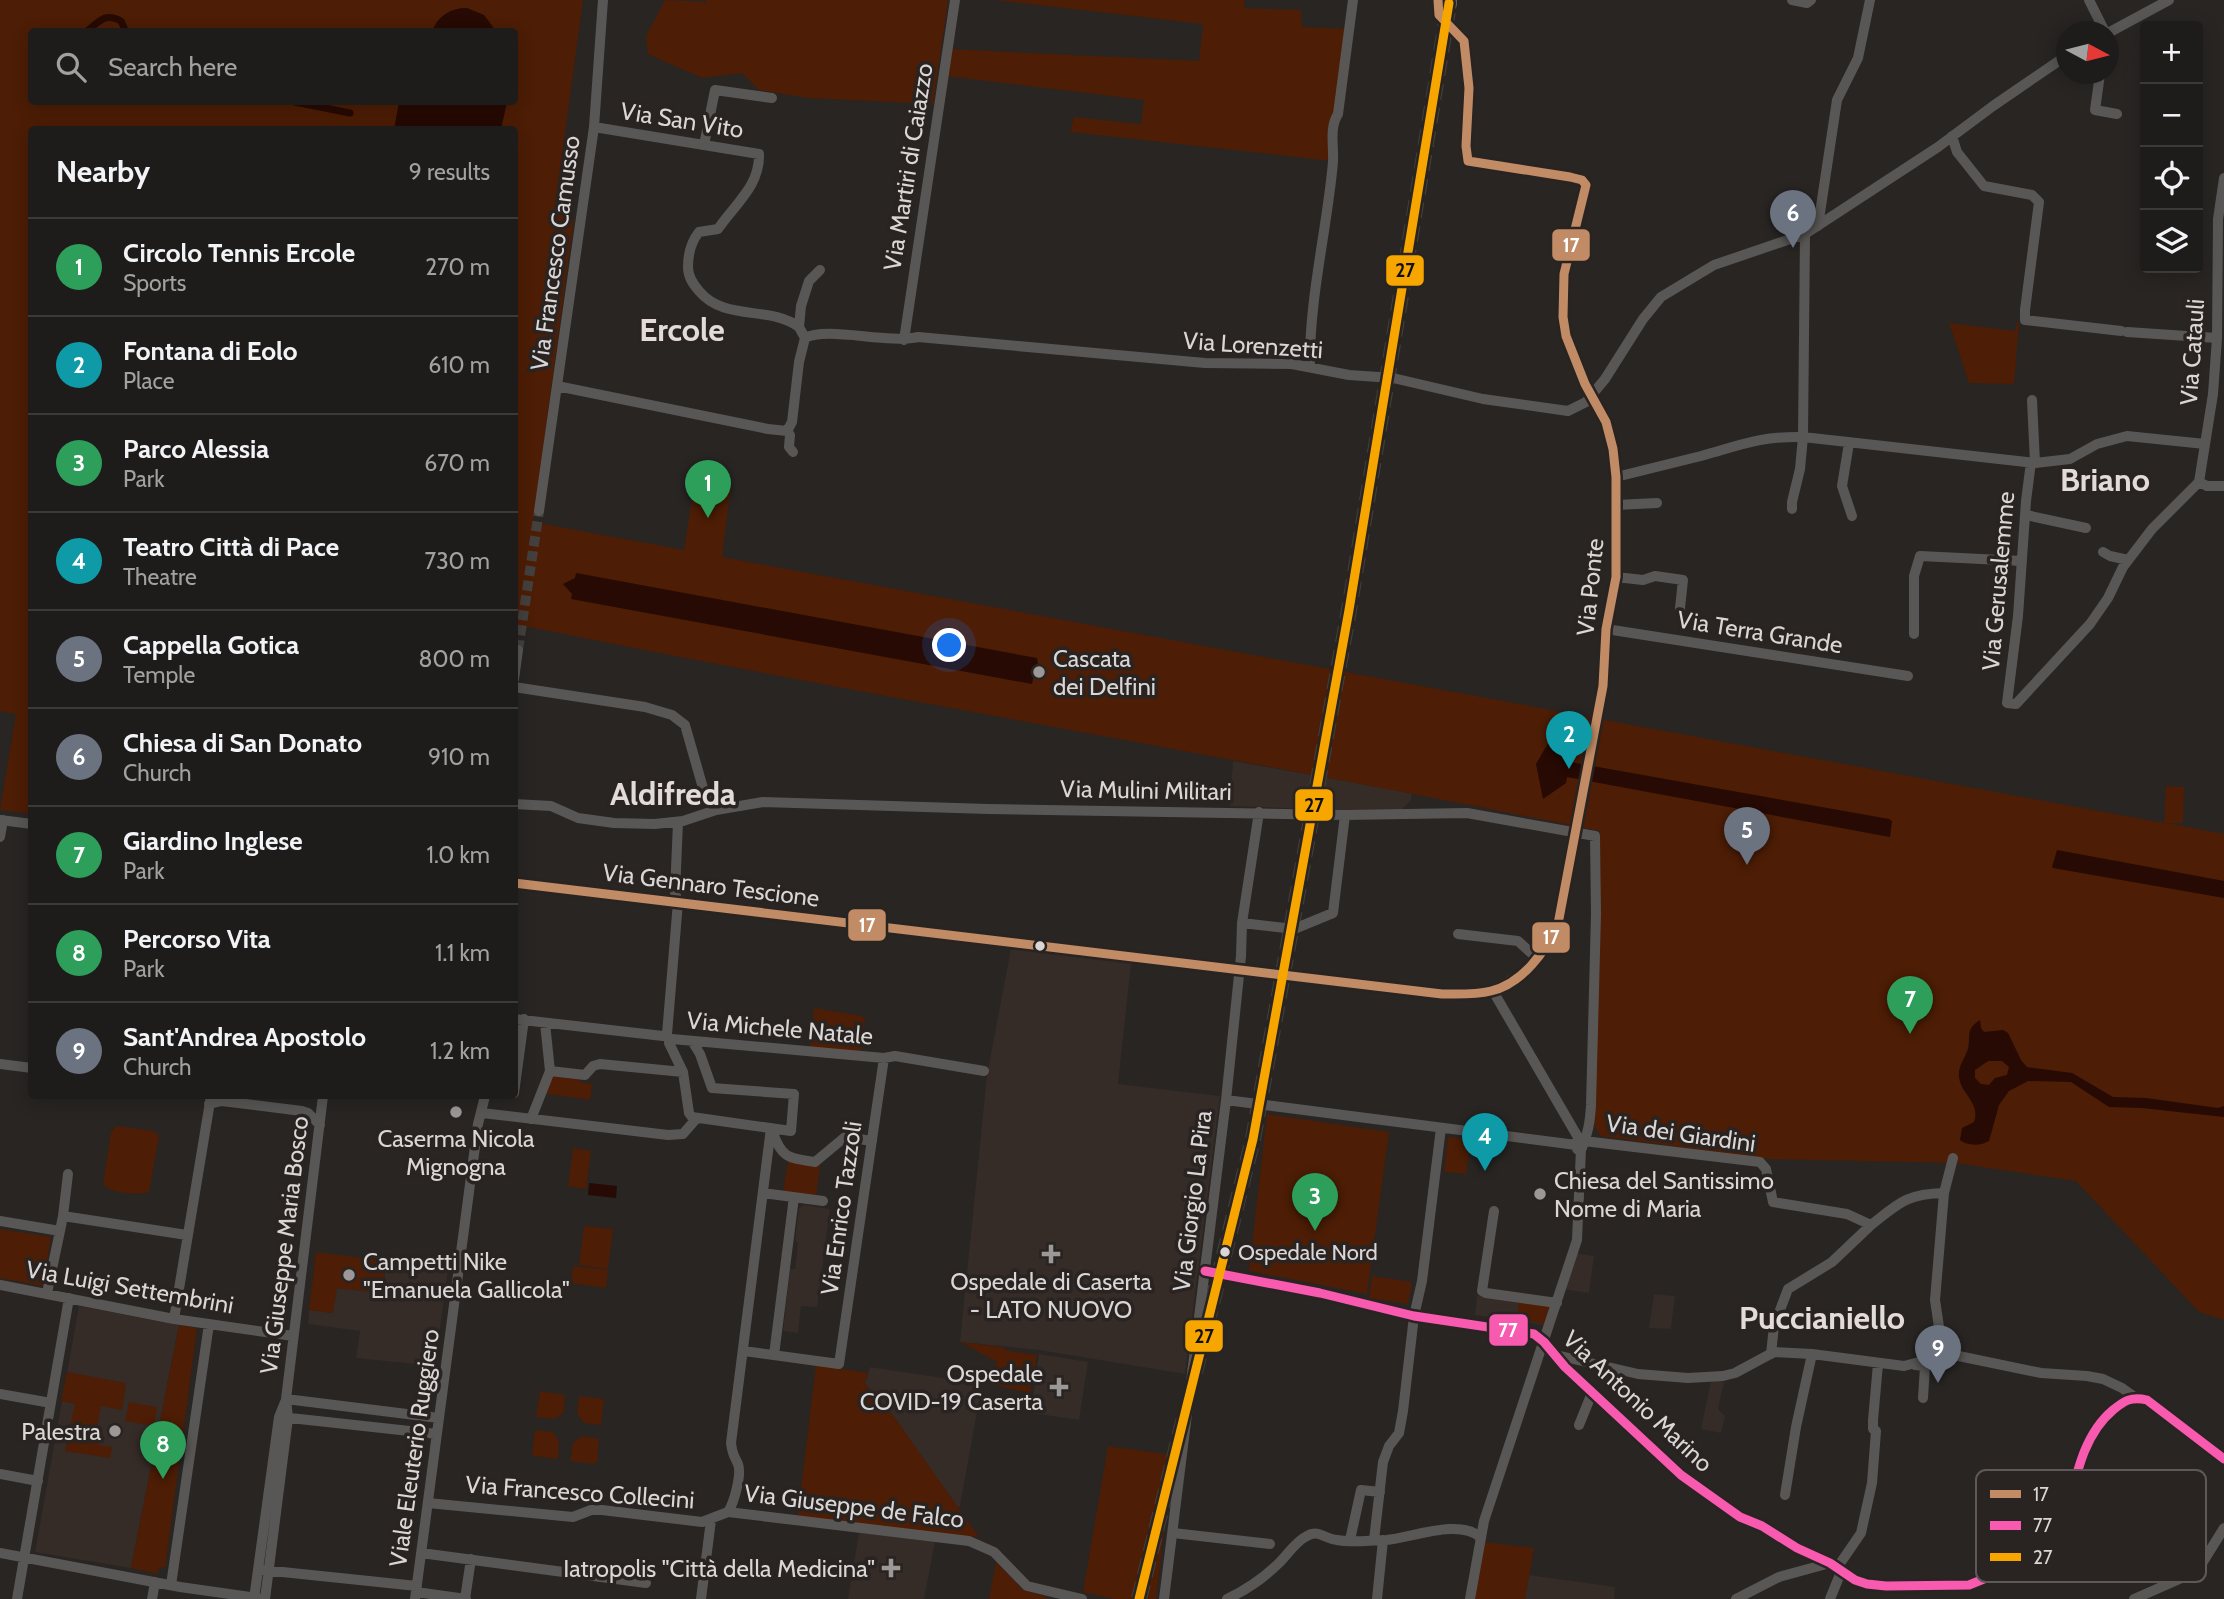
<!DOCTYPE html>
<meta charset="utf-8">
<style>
:root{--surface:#1e1c1a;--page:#262523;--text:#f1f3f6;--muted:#a1a1a2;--line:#3c3a39;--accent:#0f766e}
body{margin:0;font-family:Cabin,sans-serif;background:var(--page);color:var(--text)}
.controls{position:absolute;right:21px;top:21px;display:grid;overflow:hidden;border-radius:7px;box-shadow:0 4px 18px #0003}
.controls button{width:63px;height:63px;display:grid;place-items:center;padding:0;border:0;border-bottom:2px solid var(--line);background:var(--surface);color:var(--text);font:35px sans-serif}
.compass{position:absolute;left:2056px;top:21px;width:63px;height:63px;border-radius:50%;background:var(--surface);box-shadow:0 4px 18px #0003;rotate:97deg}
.you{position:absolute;left:950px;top:646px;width:24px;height:24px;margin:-18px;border:5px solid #fff;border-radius:50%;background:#1a73e8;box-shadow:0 0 0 10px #1a73e833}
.badge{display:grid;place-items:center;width:46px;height:46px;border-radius:50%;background:var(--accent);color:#fff;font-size:23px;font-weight:700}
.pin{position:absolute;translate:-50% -58px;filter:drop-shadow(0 2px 4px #0008)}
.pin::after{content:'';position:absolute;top:37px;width:24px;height:21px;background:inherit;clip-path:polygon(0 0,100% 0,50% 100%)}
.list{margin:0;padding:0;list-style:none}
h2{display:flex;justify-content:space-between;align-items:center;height:91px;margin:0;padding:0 28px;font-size:30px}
h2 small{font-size:23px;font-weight:400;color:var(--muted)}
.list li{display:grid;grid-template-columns:46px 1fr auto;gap:21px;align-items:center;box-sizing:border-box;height:98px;padding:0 28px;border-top:2px solid var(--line)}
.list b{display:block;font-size:26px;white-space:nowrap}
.list p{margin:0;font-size:23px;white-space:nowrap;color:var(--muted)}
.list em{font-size:23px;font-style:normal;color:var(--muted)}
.icon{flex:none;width:38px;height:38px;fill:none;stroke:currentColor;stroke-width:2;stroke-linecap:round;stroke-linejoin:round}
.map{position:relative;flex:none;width:2224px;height:1599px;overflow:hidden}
.search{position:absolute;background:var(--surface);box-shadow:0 4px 18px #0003;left:28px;top:28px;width:490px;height:77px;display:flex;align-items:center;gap:18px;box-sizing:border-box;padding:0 24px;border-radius:7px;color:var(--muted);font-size:26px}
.panel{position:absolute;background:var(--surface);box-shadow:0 4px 18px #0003;left:28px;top:126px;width:490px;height:973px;border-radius:7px}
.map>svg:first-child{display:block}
.built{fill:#352b27}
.green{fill:#4d1d05;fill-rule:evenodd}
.water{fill:#260a03;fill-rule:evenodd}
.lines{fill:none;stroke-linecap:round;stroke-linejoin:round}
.canal{stroke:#260a03;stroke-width:7}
.minor-tunnel{stroke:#43403e;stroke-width:10;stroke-dasharray:10 5;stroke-linecap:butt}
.highway-tunnel{stroke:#43403e;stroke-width:16;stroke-dasharray:16 8;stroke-linecap:butt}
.minor{stroke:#595755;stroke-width:10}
.highway{stroke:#6a5e59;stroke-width:16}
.bus-1-casing{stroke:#292422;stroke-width:14}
.bus-2-casing{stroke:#292422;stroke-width:14}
.bus-3-casing{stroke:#292422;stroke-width:14}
.bus-1{stroke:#c18c65;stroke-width:9}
.bus-2{stroke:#f75aaf;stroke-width:9}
.bus-3{stroke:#f7a600;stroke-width:9}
.poi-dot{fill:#9b9897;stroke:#292422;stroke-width:2.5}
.bus-dot{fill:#d9d6d5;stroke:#292422;stroke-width:2.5}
.labels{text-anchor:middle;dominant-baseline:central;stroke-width:7;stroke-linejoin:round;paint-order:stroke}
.bus-label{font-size:22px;fill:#d9d6d5;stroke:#292422;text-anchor:start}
.street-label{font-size:24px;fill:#d9d6d5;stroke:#292422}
.poi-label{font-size:24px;fill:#d9d6d5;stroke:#292422;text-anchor:start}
.district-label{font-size:32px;font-weight:bold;fill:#e2dbd8;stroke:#292422}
.key{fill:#292422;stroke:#5e5958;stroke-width:2}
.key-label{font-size:19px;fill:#d9d6d5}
.line-badge{stroke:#292422;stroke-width:2.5}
.badge-label{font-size:19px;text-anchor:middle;font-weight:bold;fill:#fff}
.pale-badge-label{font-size:19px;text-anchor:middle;font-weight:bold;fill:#111}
</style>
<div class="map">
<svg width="2224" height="1599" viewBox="0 0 2224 1599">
<rect width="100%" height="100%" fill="#282523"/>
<path class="built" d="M1233,761l179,32 -1,7 -12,12 -169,-6z
M1011,948l120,15 -13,121 102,12 -35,278 -146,-24 -79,-8 27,-267z
M804,1205l26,4 -13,98 -16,-1 -3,27 -15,-2 7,-62h5l3,-26 -3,-3 4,-32z
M1573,1253l21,3 -5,37 -27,-4z
M386,1261l62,8 -13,97 -79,-8 4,-27 -52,-7 1,-14 24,3 3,-25 47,5z
M1654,1294l21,2 -4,33 -22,-1z
M1477,1296l74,10 -6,19 -70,-10z
M79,1306l100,19 -48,243 -96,-16z
M1039,1354l49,8 -9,58 -48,-7z
M870,1367l112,17 -22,122 -3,3 -62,-91 -30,-34z
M1716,1379l8,3 -6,27 7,7 -4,17 -20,-4 10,-48z
M859,1533l71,7 5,2 -11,57h-76z
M1529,1575l86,12 -1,12h-89z"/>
<path class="green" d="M0,0h583l-28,207 19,12 -41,303 151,28 11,-69 36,5 -9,71 1442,266 2,-37 18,1 -1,36h-16l57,11v486l-25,-8 -123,-131 -120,-18 -187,-4 -169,-23 -7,-14 7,-291c-359,-73 -722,-133 -1081,-206l-4,26 -1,-521h-482l-1,684 -31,-4 16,-96 -16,-3zM32,32h482v70h-482z
M665,0l41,2v-2h242l-15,104 -125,-6 -49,-8 -17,-17 -40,5 -54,-24 -2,-18z
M994,0h251l-1,8 57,2 1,17 46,2 -16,132 -262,-29 4,-15 67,7 3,-24 -198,-24 3,-27 250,12 4,-37z
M2017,321l2,2 -5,61 -45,-1 -20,-60 66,8z
M814,1008l48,8 3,3 -4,33 -51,-5z
M550,1071l30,4 -1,7 13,2 -2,16 -48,-7z
M1267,1114l122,18 -22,162 -118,-23z
M116,1126l38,5 5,5 -10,56c-12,3 -36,2 -46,-7l8,-53z
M1448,1137l23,2 -5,35 -22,-2z
M573,1148l18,3 -5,38 -18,-3z
M788,1162l32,4 -4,30 -33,-5z
M584,1226l29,3 -5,40 -29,-4z
M0,1229l51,8 -8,49 -43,-8z
M316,1252l70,9 -3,32 -46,-5 -4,25 -24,-3z
M573,1266l35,4 -2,18 -35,-5z
M1372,1276l40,6 -4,22 -39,-6z
M1519,1302l32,4 -6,18 -28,-5z
M179,1325l18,3 -32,240 -6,-1 -1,7 -27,-6z
M960,1342l42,5 7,4 28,4 -7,38 -38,-8 5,-23z
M816,1365l52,8 -3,11 30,34 84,119 -182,-17z
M67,1372l59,11 -4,27 -21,-4 -6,32 4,1 -1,6 14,2 -2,11 -45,-7 10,-47 -14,-3z
M540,1391l25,4 -1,17 -9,7 -19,-2z
M579,1396l25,3 -3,26 -17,-2 -7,-9z
M129,1402l28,5 -3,19 -29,-5z
M535,1430l18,2 6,9 -1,18 -25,-3 -1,-3z
M582,1436l17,3 -2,23 -3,2 -24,-3 3,-18z
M1108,1446l65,9 -17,144h-42l-31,-7z
M1484,1542l50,6 -9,51h-50z
M996,1562l27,28 23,7v2h-57z"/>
<path class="water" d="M467,8l17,7 12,16h-64c6,-15 18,-23 35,-23z
M399,102h108l-6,27h-107z
M576,573l461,85 2,15 -6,6 -1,5 -461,-85 1,-5 -9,-10 12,-6z
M1554,733l17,23 -1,6 319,57 3,2 -2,16 -323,-60 -1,6 -23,16 -7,-35z
M2057,850l167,31v17l-171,-30 -1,-1z
M1980,1020l1,8 3,4 19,-2 5,3 13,27 6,7 45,6 41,24 33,1 72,10 6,-2v11l-82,-9 -33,-1 -38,-25 -43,-1 -19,10 -10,14 -10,36c-8,5 -22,5 -29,-1l2,-12 12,-6c7,-20 -14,-28 -15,-46 -1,-10 6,-18 9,-27 3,-14 -3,-19 12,-29zM1988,1061h14l7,6 -2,8 -12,3 -6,7 -8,-1 -6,-6v-8z
M589,1183l28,3 -1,12 -28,-3z"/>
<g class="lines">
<path class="canal" d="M86,32c13,-10 18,-20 35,-11l5,11
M295,102l55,11"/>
<path class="minor-tunnel" d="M518,650l21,-139
M1583,794l9,-48"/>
<path class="highway-tunnel" d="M1195,1372l58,-233 96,-529 100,-606
M1139,1599l45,-181"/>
<path class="minor" d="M1438,0l1,15 25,26 5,47 -3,58 2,15 102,16 12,3 4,5 -22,89 -1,43 3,19 14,35 26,51 7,27 3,28 1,54 -1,46 -10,52 -3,57 -11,60
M1792,0l15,3 4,-3
M2089,0l16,32
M2108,33l61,-33
M2100,74l-5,36 22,4
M594,127l165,27c1,32 -24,50 -41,75l-19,3c-8,10 -11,22 -11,35 0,10 5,17 11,24 26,31 70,14 100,36
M1952,136l5,16 27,34 48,9 7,7 -14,108v10l96,11
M704,145l11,-55 57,8
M1818,226l19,-126 21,-42 12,-58
M2127,332l90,6
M805,338c22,-12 82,6 113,-1l287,26 87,1 57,11 44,3 90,21 85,12 18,-9 19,-23 38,-60 18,-22 53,-32 91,-31 133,-87 55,-41 73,-50
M904,340l51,-340
M1310,367c-1,-69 17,-137 23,-205 1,-16 -4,-34 5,-48l15,-114
M557,386l211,43 19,2
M2032,400l3,63
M787,431l5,-9 7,-60 6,-24 -6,-11 2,-21 8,-25 11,-11
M787,431l3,4 -1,12 4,5
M1849,443l-7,43 10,30
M2031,462l-5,39 -8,115 -11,87 9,1 74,-80 18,-26 15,-31 29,-38 47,-47 14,-88 4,-56 1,-119 6,-41
M1616,477c29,-7 57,-14 85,-21 40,-11 59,-20 102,-19l232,26 35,-4 27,-15 30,-8 78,8
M2199,482l8,4h17
M1616,505l41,-2
M1792,509v-7l8,-33 3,-32 2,-203
M539,511l55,-384 9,-127
M2026,515l60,13
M2103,552l7,4 18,4
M1616,577l27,3 12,-4 28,4 -3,28
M1606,629l302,47
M1914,634v-58l6,-20 102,5
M514,679l4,-29
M514,687l131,20 27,8 13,10 18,63 13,22
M514,804l37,2 27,12 36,5 41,1 28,-3 33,-11 47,-8 225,7 357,6 122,-2 128,23 1,78 -5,191c-1,18 -3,27 -9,43l-5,1 -1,-7 6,-3 2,2 176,21 6,7 7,33 74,12 24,11c28,-22 35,-31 73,-32l-9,107 4,27 10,27
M0,820l32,4
M0,837l3,-17
M514,883l928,111 51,-3 36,-22 18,-22 11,-23 25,-130
M1242,923l52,6 39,-16 12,-98
M1458,934l60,7 20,18
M1493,991l86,148
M514,1019l149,17
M667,1034l11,-132 -3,-9 3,-71
M672,1039l212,19 11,-2 89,15
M669,1043l14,29 6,41 3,4 99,14 3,-37 -82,-6 -12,-34 -8,-13
M0,1064l32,4
M550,1071l35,4 8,-9 7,-2 83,8
M514,1093l10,-74
M1226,1100l350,45
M209,1104l13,-3 80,10 6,2 12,12
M482,1113l186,22 15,-1 13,-15
M531,1119l19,-48 -5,-48
M773,1133c9,26 17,25 42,29l30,-25 27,4
M763,1193l60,8
M1944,1193l9,-35
M1494,1211l-12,80 4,2 71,10
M63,1216l5,-42
M0,1221l60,10 3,-15 124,19
M1205,1271l115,22 94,23 120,18 10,8 21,25 116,108 59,42 22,9 35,22 33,15 25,17 12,4 19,2 83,-1 81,-33c10,-12 13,-25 17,-39 9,-36 16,-78 46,-103 11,-9 18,-14 34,-10l77,59
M0,1285l174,34 119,17
M47,1293l13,-62
M174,1319l37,-223
M744,1351l95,13 45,-306
M1771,1354l3,-28 14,-37 44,-27 39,-37
M774,1355l20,-158
M1556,1355l82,19 50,4 35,-2 12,-3 39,-21 38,2 92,12 45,-12 92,19 46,3 16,3 19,9 14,10
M1915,1365l10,1 -2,32
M0,1394l51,9
M286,1399l153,19
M281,1417l156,17
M1579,1425l13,-32
M0,1474l38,7
M1785,1495l11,-68 16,-73
M428,1503l145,14 18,-7h11l100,12 26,-10 241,29 25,11 33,34 55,13
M728,1512c6,-9 14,-38 10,-48 -4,-8 -6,-12 -7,-21l40,-315
M1173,1533l97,11
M1350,1540l11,-50 19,2
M1374,1540l9,-78 6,-16 10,-13 4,-22 11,-95 8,-35 19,-153
M0,1553l180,34 85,12 23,-181 -2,-19 37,-303
M421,1553l225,30
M1837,1568l24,-35 11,-50 4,-52 -3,-2v-9l5,-56
M263,1570l154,16
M171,1585l38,-261
M416,1592l50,7
M17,1599l52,-301
M152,1599l3,-17
M254,1599l25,-182 6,-15
M415,1599l63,-475 7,-28
M465,1599l6,-40
M701,1599l10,-79
M1164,1599l62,-499 15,-144 1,-33 17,-111
M1227,1599c19,-9 38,-22 53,-37 8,-8 16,-21 27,-26 11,-7 18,3 30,4 15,3 33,0 49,0 25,-2 73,-22 94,-3
M1377,1599l6,-59
M1470,1599l14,-78 93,-281 4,-91
M1736,1599l43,-22 51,-14
M1830,1599l11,-27
M2134,1599l59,-26 8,-8 23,-37"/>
<path class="highway" d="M1449,4v-4"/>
<g class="bus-1-casing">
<path id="bus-1" d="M514,883l928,111c16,0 33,1 49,-3 32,-8 54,-39 67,-67l45,-238 3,-57 10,-52v-100l-3,-28 -7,-27 -21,-38 -19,-48 -3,-19 1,-43 22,-89 -4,-5 -12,-3 -102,-16 -2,-15 3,-58 -5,-47 -25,-26 -1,-15"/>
</g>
<g class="bus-2-casing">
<path id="bus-2" d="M1205,1271l115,22 94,23 120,18 10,8 21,25 116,108 59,42 22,9 35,22 33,15 25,17 12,4 19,2 83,-1 81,-33c10,-12 13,-25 17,-39 9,-36 16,-78 46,-103 11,-9 18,-14 34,-10l77,59"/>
</g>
<g class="bus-3-casing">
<path id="bus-3" d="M1139,1599l114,-460 96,-529 100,-607"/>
</g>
<use href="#bus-1" class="bus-1"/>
<use href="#bus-2" class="bus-2"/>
<use href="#bus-3" class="bus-3"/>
</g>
<g class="poi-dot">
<circle cx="1039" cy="672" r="7"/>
<circle cx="456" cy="1112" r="7"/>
<circle cx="1540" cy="1194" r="7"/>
<path d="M1047.5 1243.5h7v7h7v7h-7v7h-7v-7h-7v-7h7z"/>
<circle cx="349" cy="1275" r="7"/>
<path d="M1055.5 1376.5h7v7h7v7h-7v7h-7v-7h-7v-7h7z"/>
<circle cx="115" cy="1431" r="7"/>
<path d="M887.5 1557.5h7v7h7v7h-7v7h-7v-7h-7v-7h7z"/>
</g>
<g class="bus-dot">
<circle cx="1040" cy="946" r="6"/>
<circle cx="1225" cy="1252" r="6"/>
</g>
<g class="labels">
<g class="bus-label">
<text x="1238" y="1252">Ospedale Nord</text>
</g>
<g class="street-label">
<text transform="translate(682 120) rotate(9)">Via San Vito</text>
<text transform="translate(908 167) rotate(-81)">Via Martiri di Caiazzo</text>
<text transform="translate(555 253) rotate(-82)">Via Francesco Camusso</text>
<text transform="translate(1253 345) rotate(4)">Via Lorenzetti</text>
<text transform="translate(2192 352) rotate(-86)">Via Catauli</text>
<text transform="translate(1998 581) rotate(-85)">Via Gerusalemme</text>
<text transform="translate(1590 587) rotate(-84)">Via Ponte</text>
<text transform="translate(1760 632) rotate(9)">Via Terra Grande</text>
<text transform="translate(1146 790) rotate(1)">Via Mulini Militari</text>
<text transform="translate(711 885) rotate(7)">Via Gennaro Tescione</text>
<text transform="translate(780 1028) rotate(5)">Via Michele Natale</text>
<text transform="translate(1681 1133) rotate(8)">Via dei Giardini</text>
<text transform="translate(1192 1201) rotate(-83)">Via Giorgio La Pira</text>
<text transform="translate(841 1208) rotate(-82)">Via Enrico Tazzoli</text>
<text transform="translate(284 1245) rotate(-83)">Via Giuseppe Maria Bosco</text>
<text transform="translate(130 1287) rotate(10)">Via Luigi Settembrini</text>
<text transform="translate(1638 1401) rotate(43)">Via Antonio Marino</text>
<text transform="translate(414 1448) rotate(-82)">Viale Eleuterio Ruggiero</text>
<text transform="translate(580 1492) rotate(4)">Via Francesco Collecini</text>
<text transform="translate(854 1506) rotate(7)">Via Giuseppe de Falco</text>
</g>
<g class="poi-label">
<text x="1053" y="658">Cascata<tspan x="1053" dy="28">dei Delfini</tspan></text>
<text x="456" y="1138" text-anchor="middle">Caserma Nicola<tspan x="456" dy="28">Mignogna</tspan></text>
<text x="1554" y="1180">Chiesa del Santissimo<tspan x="1554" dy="28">Nome di Maria</tspan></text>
<text x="363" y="1261">Campetti Nike<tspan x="363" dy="28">"Emanuela Gallicola"</tspan></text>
<text x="1051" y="1281" text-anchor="middle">Ospedale di Caserta<tspan x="1051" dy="28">- LATO NUOVO</tspan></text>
<text x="1043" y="1373" text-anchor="end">Ospedale<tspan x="1043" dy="28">COVID-19 Caserta</tspan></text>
<text x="101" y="1431" text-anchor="end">Palestra</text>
<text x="875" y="1568" text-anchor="end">Iatropolis "Città della Medicina"</text>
</g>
<g class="district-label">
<text x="682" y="329">Ercole</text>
<text x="2105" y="479">Briano</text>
<text x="673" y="793">Aldifreda</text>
<text x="1822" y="1317">Puccianiello</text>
</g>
</g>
<rect x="1976" y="1470" width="230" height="112" rx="10" class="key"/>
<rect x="1990" y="1490" width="31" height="8" fill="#c18c65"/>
<rect x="1990" y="1521" width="31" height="9" fill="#f75aaf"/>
<rect x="1990" y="1553" width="31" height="8" fill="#f7a600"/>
<g class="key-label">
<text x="2033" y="1501">17</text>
<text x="2033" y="1532">77</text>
<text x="2033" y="1564">27</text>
</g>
<g class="line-badge">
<rect x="1551" y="228" width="40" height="34" rx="7" fill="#c18c65"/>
<rect x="1385" y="254" width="40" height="33" rx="7" fill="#f7a600"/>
<rect x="1294" y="788" width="40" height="34" rx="7" fill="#f7a600"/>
<rect x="847" y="908" width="40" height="34" rx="7" fill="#c18c65"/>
<rect x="1531" y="921" width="40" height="33" rx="7" fill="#c18c65"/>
<rect x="1488" y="1313" width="41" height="34" rx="7" fill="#f75aaf"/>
<rect x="1184" y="1319" width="40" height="34" rx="7" fill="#f7a600"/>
</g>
<g class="badge-label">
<text x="1571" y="252">17</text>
<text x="867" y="932">17</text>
<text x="1551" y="944">17</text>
<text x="1508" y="1337">77</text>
</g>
<g class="pale-badge-label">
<text x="1405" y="277">27</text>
<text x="1314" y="812">27</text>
<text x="1204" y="1343">27</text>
</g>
</svg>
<div class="controls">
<button>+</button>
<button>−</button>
<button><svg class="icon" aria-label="locate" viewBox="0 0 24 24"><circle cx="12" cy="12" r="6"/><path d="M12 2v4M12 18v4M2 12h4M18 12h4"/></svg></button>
<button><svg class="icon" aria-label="layers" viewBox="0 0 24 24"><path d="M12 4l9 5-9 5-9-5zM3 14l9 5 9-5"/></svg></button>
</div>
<svg class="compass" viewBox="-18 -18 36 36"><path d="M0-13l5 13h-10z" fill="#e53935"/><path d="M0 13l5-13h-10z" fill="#a1a1a2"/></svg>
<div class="you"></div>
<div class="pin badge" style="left:708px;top:518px;background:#2e9e5b">1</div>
<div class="pin badge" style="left:1569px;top:769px;background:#0f9aa8">2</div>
<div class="pin badge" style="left:1315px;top:1231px;background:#2e9e5b">3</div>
<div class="pin badge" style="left:1485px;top:1171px;background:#0f9aa8">4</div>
<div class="pin badge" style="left:1747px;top:865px;background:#6b7280">5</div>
<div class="pin badge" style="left:1793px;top:248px;background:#6b7280">6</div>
<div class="pin badge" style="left:1910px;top:1034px;background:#2e9e5b">7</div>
<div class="pin badge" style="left:163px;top:1479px;background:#2e9e5b">8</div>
<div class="pin badge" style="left:1938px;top:1383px;background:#6b7280">9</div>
<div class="search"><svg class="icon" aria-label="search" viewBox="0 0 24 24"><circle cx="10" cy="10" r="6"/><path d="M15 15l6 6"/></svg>Search here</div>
<section class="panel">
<h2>Nearby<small>9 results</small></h2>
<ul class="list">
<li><span class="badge" style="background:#2e9e5b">1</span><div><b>Circolo Tennis Ercole</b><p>Sports</p></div><em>270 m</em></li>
<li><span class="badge" style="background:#0f9aa8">2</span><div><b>Fontana di Eolo</b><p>Place</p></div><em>610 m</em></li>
<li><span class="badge" style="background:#2e9e5b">3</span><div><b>Parco Alessia</b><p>Park</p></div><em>670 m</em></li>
<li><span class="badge" style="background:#0f9aa8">4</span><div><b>Teatro Città di Pace</b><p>Theatre</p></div><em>730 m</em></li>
<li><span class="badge" style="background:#6b7280">5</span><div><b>Cappella Gotica</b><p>Temple</p></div><em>800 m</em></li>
<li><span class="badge" style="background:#6b7280">6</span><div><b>Chiesa di San Donato</b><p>Church</p></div><em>910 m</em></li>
<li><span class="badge" style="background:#2e9e5b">7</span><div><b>Giardino Inglese</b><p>Park</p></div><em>1.0 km</em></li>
<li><span class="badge" style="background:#2e9e5b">8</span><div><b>Percorso Vita</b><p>Park</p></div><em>1.1 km</em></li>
<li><span class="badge" style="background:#6b7280">9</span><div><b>Sant'Andrea Apostolo</b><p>Church</p></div><em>1.2 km</em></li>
</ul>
</section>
</div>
